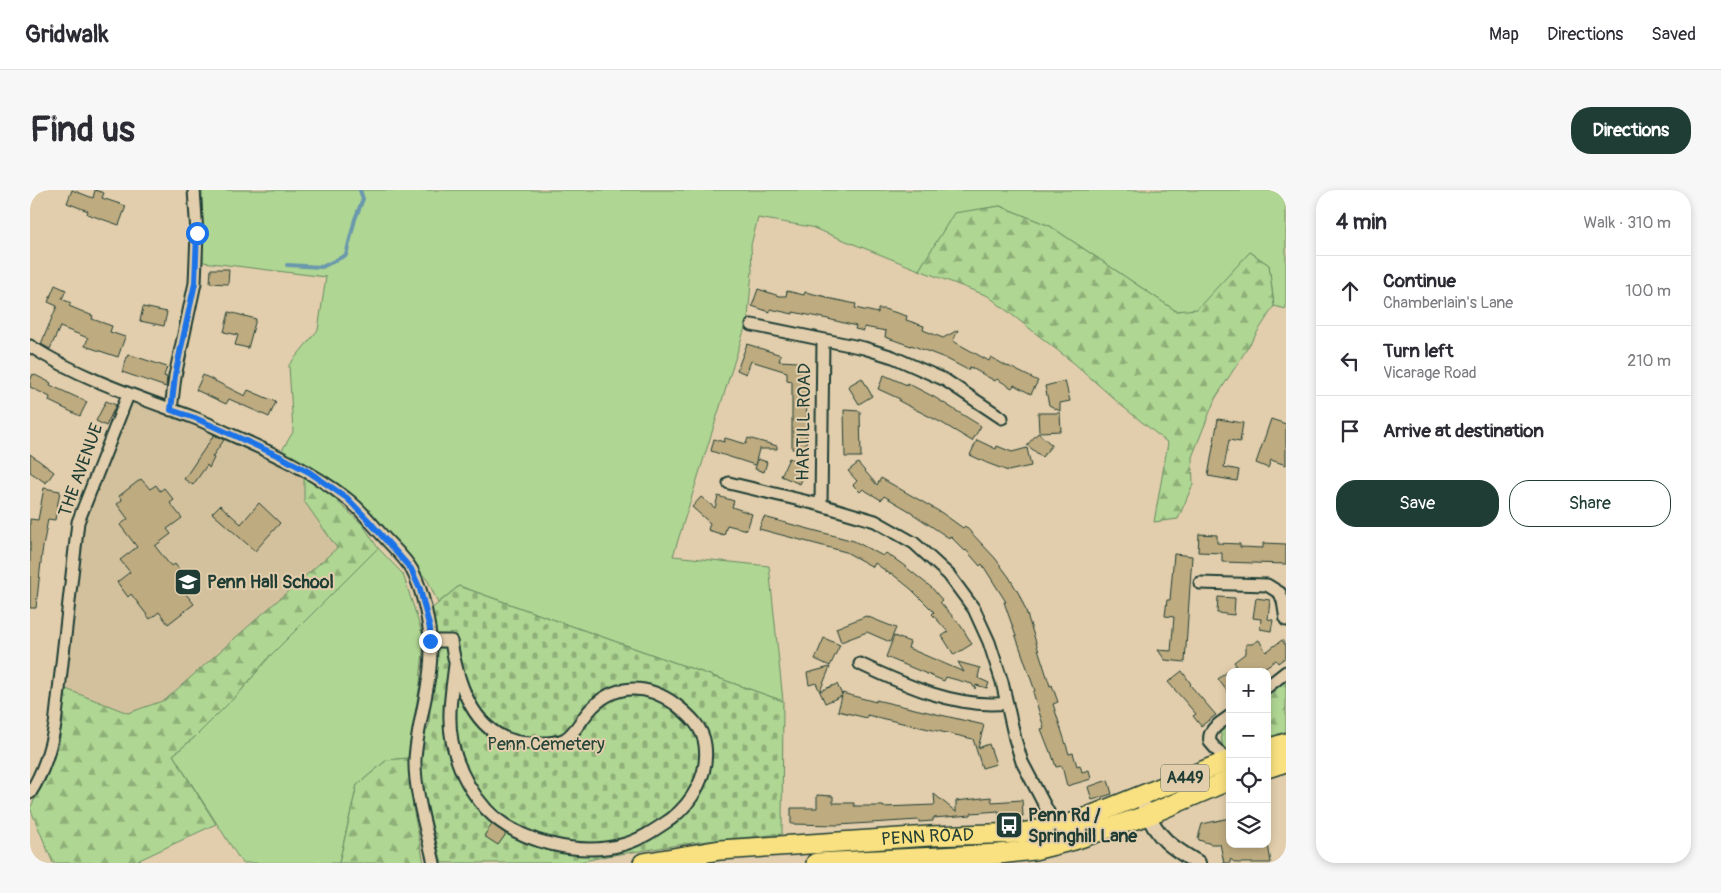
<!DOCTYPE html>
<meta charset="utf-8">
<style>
:root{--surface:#fff;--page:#f7f7f7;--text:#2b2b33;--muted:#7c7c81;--line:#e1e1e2;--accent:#1f3d34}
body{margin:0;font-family:Pangolin,sans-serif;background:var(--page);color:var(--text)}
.controls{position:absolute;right:15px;bottom:15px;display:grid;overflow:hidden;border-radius:10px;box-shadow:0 2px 8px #0003}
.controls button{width:45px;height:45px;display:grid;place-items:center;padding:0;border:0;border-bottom:1px solid var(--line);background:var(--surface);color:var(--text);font:25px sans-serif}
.stop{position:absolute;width:15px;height:15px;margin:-11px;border:4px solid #1a73e8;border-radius:50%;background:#fff}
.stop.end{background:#1a73e8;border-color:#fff;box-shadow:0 1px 5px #0008}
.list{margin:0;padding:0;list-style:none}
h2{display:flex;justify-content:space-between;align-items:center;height:65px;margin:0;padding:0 20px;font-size:21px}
h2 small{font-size:16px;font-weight:400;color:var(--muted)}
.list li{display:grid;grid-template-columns:32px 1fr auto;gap:15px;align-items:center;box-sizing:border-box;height:70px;padding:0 20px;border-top:1px solid var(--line)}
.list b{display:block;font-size:19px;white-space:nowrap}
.list p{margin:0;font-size:16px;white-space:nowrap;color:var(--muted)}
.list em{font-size:16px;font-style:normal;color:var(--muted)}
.actions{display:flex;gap:10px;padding:15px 20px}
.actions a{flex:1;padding:11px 0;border:1px solid var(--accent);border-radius:20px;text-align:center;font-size:18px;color:var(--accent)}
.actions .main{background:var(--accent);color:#fff}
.icon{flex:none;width:28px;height:28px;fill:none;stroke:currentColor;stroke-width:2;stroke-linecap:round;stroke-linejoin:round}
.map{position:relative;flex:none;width:1256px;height:673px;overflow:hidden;border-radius:20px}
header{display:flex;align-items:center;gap:30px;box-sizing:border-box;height:70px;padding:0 25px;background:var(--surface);border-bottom:1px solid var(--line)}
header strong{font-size:24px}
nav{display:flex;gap:28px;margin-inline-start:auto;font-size:18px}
.intro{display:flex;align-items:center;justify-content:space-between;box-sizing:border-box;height:120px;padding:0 30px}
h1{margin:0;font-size:35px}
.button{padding:12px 22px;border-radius:20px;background:var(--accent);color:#fff;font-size:18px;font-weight:700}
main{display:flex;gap:30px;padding:0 30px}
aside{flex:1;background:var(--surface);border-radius:20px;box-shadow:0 2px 8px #0003}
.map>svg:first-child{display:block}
.built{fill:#d3c19d}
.green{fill:#afd692;stroke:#678a63}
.forest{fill:url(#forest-firs);stroke:#678a63}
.cemetery{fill:url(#cemetery-stones);stroke:#678a63}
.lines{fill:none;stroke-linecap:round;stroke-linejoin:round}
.stream{stroke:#6b98ad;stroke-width:4}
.building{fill:#beab80;stroke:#1f3d34}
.minor-casing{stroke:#1f3d34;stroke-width:15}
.tertiary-casing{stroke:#1f3d34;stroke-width:18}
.trunk-casing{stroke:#1f3d34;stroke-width:22}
.minor{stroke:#e2ceac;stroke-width:11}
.tertiary{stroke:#e2ceac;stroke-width:14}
.trunk{stroke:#f9e181;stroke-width:19}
.route{stroke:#1a73e8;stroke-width:6}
.labels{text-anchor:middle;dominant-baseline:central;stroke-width:4;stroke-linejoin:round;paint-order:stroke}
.shield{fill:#e2ceac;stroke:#5a6858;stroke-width:1}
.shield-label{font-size:16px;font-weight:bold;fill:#1f3d34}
.street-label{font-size:18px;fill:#1f3d34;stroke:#e2ceac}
.poi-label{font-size:18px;font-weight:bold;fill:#1f3d34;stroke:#e2ceac;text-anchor:start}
.park-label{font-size:18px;fill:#264539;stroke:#e2ceac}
</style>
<header>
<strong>Gridwalk</strong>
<nav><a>Map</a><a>Directions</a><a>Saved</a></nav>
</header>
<div class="intro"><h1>Find us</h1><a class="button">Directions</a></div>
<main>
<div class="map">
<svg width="1256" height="673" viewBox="0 0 1256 673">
<defs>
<pattern id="forest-firs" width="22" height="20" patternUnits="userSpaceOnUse" patternTransform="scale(1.25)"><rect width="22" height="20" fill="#afd692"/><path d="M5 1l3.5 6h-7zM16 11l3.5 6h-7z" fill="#8eaf78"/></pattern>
<pattern id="cemetery-stones" width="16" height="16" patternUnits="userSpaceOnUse" patternTransform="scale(1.25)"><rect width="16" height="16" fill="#afd692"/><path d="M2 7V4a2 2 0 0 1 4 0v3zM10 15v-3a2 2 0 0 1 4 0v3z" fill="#8eaf78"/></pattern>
</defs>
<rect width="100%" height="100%" fill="#e2ceac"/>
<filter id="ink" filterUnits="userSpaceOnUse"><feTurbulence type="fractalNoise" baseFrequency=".02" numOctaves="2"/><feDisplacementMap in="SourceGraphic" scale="10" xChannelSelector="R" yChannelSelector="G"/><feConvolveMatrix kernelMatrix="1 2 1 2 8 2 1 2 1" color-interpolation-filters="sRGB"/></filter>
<g filter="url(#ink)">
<path class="built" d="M101,211l77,27 76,35 39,25 40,37 -198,175 -37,13 -62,-24 16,-149 6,-24 27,-76z"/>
<path class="green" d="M172,0h1084v119l-12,-3 -5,-41 -19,-13 -53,58 -21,1 -126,-85 -50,-20 -46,8 -35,56 -108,-43 -53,-9 -7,27 1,26 -4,47 -75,238 96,10 14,135 -324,-115 -21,17 -10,-22 -55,-66 -24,-23 -68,-40 12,-20 -4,-67 29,-35 8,-53 -123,-15z
M348,358l25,26 21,65 -4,44 -12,75 -21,2 -30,25 -18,78h-97l-69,-108 23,-19 44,-44 29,-35z"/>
<path class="forest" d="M970,16l50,20 126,85 21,-2 53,-57 19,13 5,41 -59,93 -23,58 1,27 -15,35 -24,3 14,-79 -46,-37 -47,-42 -87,-68 -69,-26 35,-57z
M274,286l19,12 40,37 15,23 -109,109 -29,35 -44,44 -23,19 43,69 -83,39h-80l-23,-55 15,-27 14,-36 7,-56 62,24 37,-13 172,-152 -33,-47z
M1256,491v50l-19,8v-45z
M1200,532v32l-6,2 -4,-27z
M378,568l5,50 11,55h-85l18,-78 30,-25z"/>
<path class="cemetery" d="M429,396l324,115 -1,133 -84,8 -91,14 -32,7h-133l-20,-77 -3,-27 4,-22 6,-12 3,-41 -3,-73z"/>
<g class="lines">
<path class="stream" d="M257,75l35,2 24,-12 9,-36 8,-20 -3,-9"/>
</g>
<path class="building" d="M42,0l21,8 2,-8 9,3 -2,5 24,8 -7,19 -32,-11 1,-3 -21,-8z
M181,79h18l-1,15 -18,-1z
M25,95l11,5 -4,9 9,4 -2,3 24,10 -1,3 20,7 -2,6 15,5 -7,20 -33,-11 3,-8 -28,-11 -10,22 -9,-5 16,-38 -9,-4z
M728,99l21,7h7l1,-5 17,4 1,-3 22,5v1l29,6 -1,4 23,5v-4h6l23,7 -1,4 18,6 -1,4 20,8 15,-8 -5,11 36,20 2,-4 17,10v-1l30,15 -7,13 -17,-9 -2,3 -15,-9 -2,2 -25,-14 -2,3 -23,-12 -34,-13v1l-26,-9 1,-6 -22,-4v4l-9,-2 1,-3 -28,-7 -35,-7v2l-23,-5v3l-18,-6z
M113,117l24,5 -3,14 -24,-5z
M199,122l27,7 -8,29 -13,-3 3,-10 -14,-3z
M717,154l34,11 -2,6 19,1 -1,9h8v13h2l-1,66 -14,-1v-68l-5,-1v-8l-36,-11 -5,13 -9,-4z
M98,164l39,13 -3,9 3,1 -1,10 -44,-15z
M3,184l18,9 -1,2 37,17 -7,14 -31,-15 1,-4 -20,-10v-6z
M173,185l42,21 3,-6 28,12 -7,15 -40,-18 -3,5 -30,-14z
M854,185l23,10v-2l27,14 47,29 -9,15 -30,-18 -43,-22 1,-2 -22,-10z
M832,188l10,18 -13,8 -11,-18z
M1035,191l5,20 -10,2v8l-11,-6 -4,-19z
M76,211l10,4 -10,21 -10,-5z
M814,220l16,1 1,46h-16z
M1008,223h22l1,18 -22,1z
M1188,229l25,4 -3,19 -11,-2 -5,27 15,3 -2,11 -29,-5z
M1241,229l15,5v41l-15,-5 -3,8 -12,-5z
M1008,243l14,12 -10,12 -15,-12z
M184,245l10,5 -12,17 2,1 -5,10 -2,-3 -14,20 -9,-6z
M695,248l21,6 2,-6 29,8v3h-18l-4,16 -44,-14 3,-12 10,3z
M947,250l19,9 1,-3 15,6 15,-4 4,18 -23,5 -21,-8 -17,-8z
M0,264l24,18 -8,11 -16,-11z
M759,268l13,5 -4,9 6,3 -4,9 -19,-8z
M728,269l9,3 -3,10 -9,-3z
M828,273l19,22 4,-7 61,35 21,15 2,-2 30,32 14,19 10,17 6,14 25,78 2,-1 6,17 -5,2 16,50 4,-1 4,13 3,-1 2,7 7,-2 2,9 -24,7 -5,-20 -6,1 -5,-15h-1l-9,-23 3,-1 -11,-36 2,-1 -31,-89h2l-24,-38 -2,2 -14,-16 -1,1 -15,-15 -1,2 -36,-24v-1l-29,-17 -3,4 -18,-11 -3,3 -7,-7 4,-4 -9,-10z
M111,289l9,10 6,-4 4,6 4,-3 10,12 -4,3 12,15 -15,11 4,5 -16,12 14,18 3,2 3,-2 6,8 -3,3 12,15 -4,4 8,10 -26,20 -9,-12 -9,7 -19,-25 -3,3 -11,-15 13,-10 -10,-12 17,-13 -17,-22 8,-6 -11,-15 5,-4 -3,-4z
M14,298l16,3 -5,29 -7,-1 -6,34 -6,55h-6v-89l8,1z
M688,306l16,5 -2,6 20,7 -5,16 -20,-5 -3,10 -16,-5 2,-7 -18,-16 9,-10 14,11z
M229,313l21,20 -25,28 -43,-38 8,-8 21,19z
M734,327l90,24 29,15 3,-3 16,11 30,24 10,12 -2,2 21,24 11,18 -18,11 -12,-19 6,-4 -16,-18 2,-2 -23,-23 -20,-16 -1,1 -15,-11 -2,4 -27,-15 -87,-23z
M1169,344l18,1v8l23,1v3l23,1v-5l23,1v20l-64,-2v-9l-24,-1z
M1144,364l18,2 -7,106 -20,-2 -7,-10 13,1 3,-34 -9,-1 2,-16h3z
M1188,407l17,1 -1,17 -17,-2z
M1226,408l14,2 -2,19 5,1 -2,11 -11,-2 1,-10 -8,-1z
M836,426l30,12 -6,14 -23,-10 -26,10 -5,-14z
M864,446l16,6 -2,6 56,24 -6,-10 22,6 -2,10 11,5 -2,5 -11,-3 -1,4 -3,-5 -26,-7 -2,4 -58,-24z
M794,448l16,7 -10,21 -15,-7z
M1229,450l7,12 16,-12 4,6v11l-8,6 -2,-3 -18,12h-28v23l-12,-16 18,-14 -2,-3 12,-9v-9h6z
M800,477l-10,24 17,-7 5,11v-2l34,9v-2l108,25 -6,23 11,-4 7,20 -14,4 -9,-29 -106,-24v3l-29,-7 4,-15 -17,7 -9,-20 -7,2 -2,-12z
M1152,481l9,13 -1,1 26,30 -15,11 -8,-10 3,-2 -28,-32z
M1078,590l4,14 -20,6 -4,-13z
M904,604l22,18v-11l35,-4 1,5 30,-2 1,16 -24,2v-7l-28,2v2l-38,3v3l-14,1v-2l-81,5 -47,-1v-16h26v-13l16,1v7h21v3h29v1l52,-2z
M1200,628v26h38l3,19h-35l-6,-4v4h-6l-4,-19h-9l-12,-4 -1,-2 4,-14z
M462,634l14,10 -8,11 -14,-9z"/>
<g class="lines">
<g class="minor-casing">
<path id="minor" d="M722,135l112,23 29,9 52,23 57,38
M0,156c52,33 105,50 162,71 14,5 28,13 42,19 39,17 77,35 112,62 14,10 25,25 37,38 9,10 22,22 29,34 9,17 14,39 17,58 8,44 -11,87 -14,131 -1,32 12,73 19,104
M141,220l4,-34 20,-93 2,-50 -3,-43
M699,293l92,22 54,16 39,22 35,32 25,34 15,33 13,40 13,57 7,23 34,65
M791,315l2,-165
M1170,393l67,2 13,8 3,8 3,19
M400,451h21c7,46 25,103 82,102 11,0 23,1 32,-4 10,-6 16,-19 24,-28 24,-28 57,-28 86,-7 14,11 28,23 30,41 4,29 -12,57 -34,74 -15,10 -29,20 -46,25 -44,13 -107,-1 -139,-35 -17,-19 -29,-43 -34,-68 -5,-25 0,-51 3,-76
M830,474c45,21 97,45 147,39
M1237,497l19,-15
M1199,574l-19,-22c-3,-13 11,-19 20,-26
M0,603c14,-22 20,-44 25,-68l23,-203 50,-127"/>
</g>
<g class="tertiary-casing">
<path id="tertiary" d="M1115,618c12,30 26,39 53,55"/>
</g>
<g class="trunk-casing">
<g id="trunk">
<path d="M1237,559l19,-6"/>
<path d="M1237,578l19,-6"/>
<path id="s1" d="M613,673l77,-13 210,-14 91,-3 49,-9 160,-64"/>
<path d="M786,673l183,-9 35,-4 40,-10 74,-25 82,-35"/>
</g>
</g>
<use href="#minor" class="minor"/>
<use href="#tertiary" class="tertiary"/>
<use href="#trunk" class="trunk"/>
</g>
</g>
<g class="lines" filter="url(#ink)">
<path class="route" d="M167,43l-2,50 -20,93 -4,34 24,8 84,38 30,16 38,26 21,22 43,49 9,20 10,40v12"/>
</g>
<defs>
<g id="school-square" transform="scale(1.4375)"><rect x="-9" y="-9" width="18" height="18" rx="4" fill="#1f3d34" stroke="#e2ceac"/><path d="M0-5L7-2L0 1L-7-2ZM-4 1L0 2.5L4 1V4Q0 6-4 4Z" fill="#fff"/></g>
<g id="bus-square" transform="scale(1.4375)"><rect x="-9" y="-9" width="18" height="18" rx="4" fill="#1f3d34" stroke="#e2ceac"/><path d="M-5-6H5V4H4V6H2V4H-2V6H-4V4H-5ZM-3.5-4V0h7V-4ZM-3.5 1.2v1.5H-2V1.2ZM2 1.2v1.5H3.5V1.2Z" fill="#fff"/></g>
</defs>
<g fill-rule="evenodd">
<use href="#school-square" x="158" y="392"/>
<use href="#bus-square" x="979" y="635"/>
</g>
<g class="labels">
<rect class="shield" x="1131" y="574.5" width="48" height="27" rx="4"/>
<g class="shield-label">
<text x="1155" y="588">A449</text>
</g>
<g class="street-label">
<text transform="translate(774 232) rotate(-89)">HARTILL ROAD</text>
<text transform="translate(51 280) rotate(-70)">THE AVENUE</text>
<text stroke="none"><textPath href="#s1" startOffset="286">PENN ROAD</textPath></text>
</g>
<g class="poi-label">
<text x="177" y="392">Penn Hall School</text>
<text x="998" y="625">Penn Rd /<tspan x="998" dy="21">Springhill Lane</tspan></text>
</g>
<g class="park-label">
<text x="516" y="554">Penn Cemetery</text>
</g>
</g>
</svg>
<div class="controls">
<button>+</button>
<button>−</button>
<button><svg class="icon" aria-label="locate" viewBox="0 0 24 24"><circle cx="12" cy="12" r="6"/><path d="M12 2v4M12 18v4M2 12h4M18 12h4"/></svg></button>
<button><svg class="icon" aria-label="layers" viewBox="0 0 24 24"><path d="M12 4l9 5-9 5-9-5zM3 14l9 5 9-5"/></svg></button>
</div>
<div class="stop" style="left:167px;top:43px"></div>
<div class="stop end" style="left:400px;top:451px"></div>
</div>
<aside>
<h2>4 min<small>Walk · 310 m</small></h2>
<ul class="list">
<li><svg class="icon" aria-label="ahead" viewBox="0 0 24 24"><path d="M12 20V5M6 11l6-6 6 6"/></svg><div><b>Continue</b><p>Chamberlain's Lane</p></div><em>100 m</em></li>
<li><svg class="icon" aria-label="left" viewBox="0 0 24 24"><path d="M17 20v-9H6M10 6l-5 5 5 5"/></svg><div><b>Turn left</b><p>Vicarage Road</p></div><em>210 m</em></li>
<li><svg class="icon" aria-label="arrive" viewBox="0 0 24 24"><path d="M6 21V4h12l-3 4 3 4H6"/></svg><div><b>Arrive at destination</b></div></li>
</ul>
<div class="actions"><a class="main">Save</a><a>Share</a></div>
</aside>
</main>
